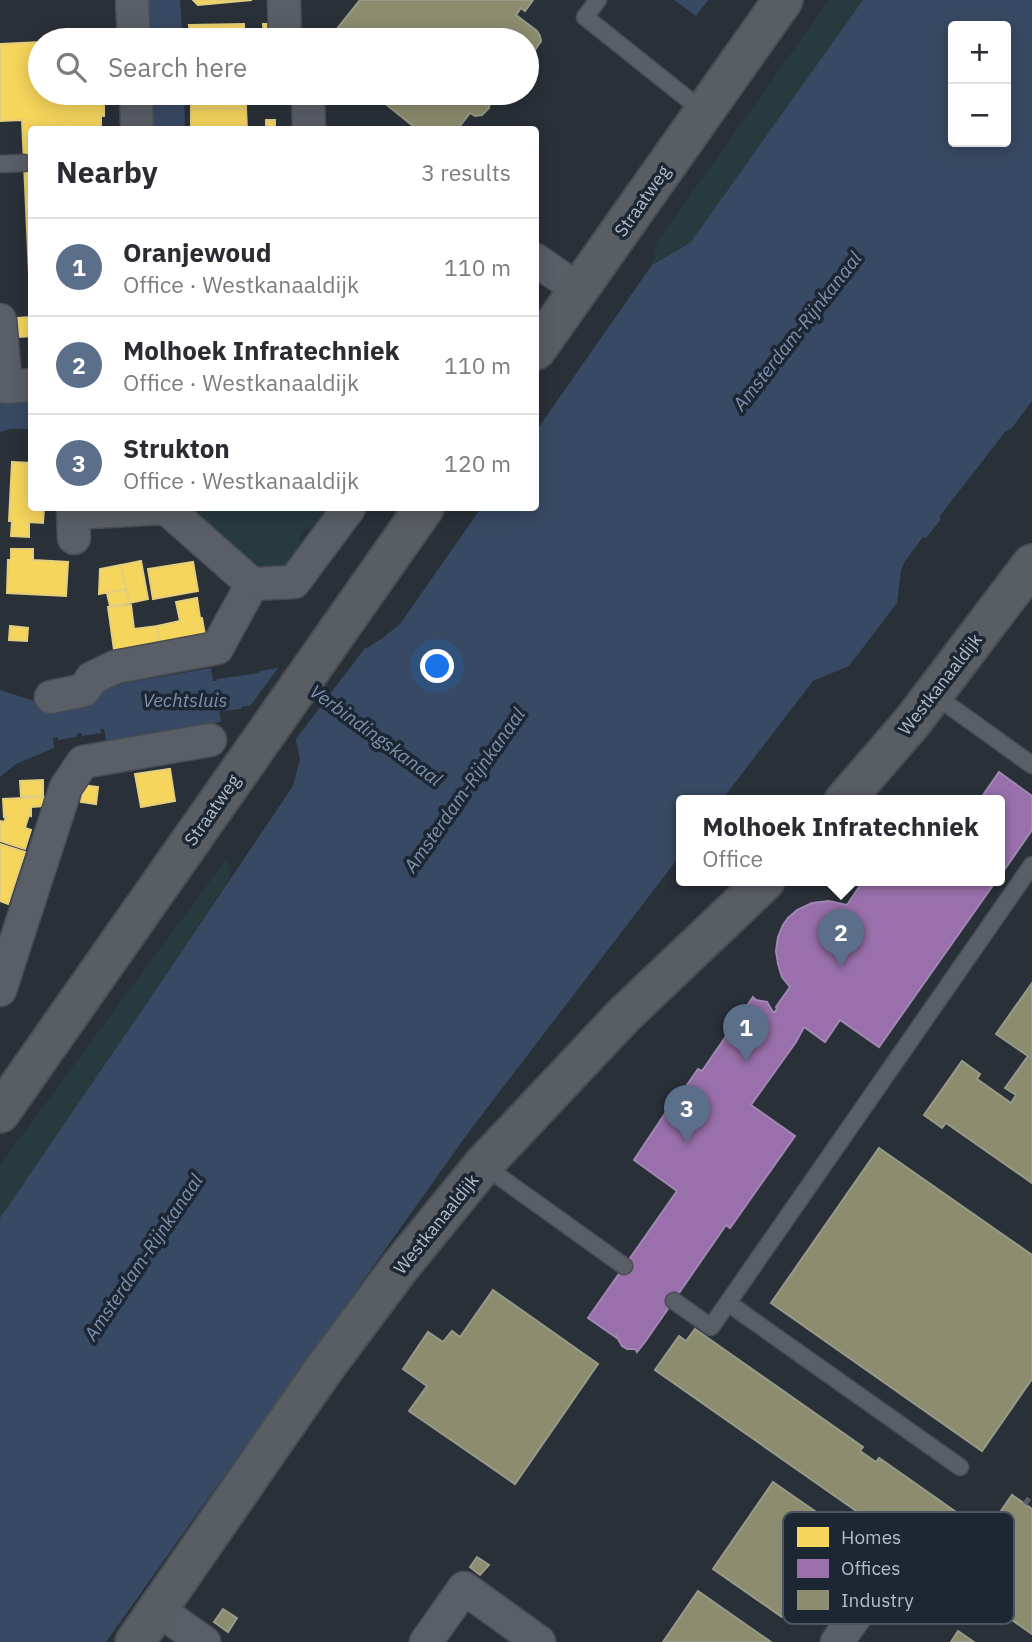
<!DOCTYPE html>
<meta charset="utf-8">
<style>
:root{--surface:#fff;--page:#f7f7f7;--text:#2b2b33;--muted:#7c7c81;--line:#e1e1e2;--accent:#848b96}
body{margin:0;font-family:"IBM Plex Sans",sans-serif;background:var(--page);color:var(--text)}
.controls{position:absolute;right:21px;top:21px;display:grid;overflow:hidden;border-radius:7px;box-shadow:0 4px 18px #0003}
.controls button{width:63px;height:63px;display:grid;place-items:center;padding:0;border:0;border-bottom:2px solid var(--line);background:var(--surface);color:var(--text);font:35px sans-serif}
.you{position:absolute;left:438px;top:667px;width:24px;height:24px;margin:-18px;border:5px solid #fff;border-radius:50%;background:#1a73e8;box-shadow:0 0 0 10px #1a73e833}
.badge{display:grid;place-items:center;width:46px;height:46px;border-radius:50%;background:var(--accent);color:#fff;font-size:23px;font-weight:700}
.pin{position:absolute;translate:-50% -58px;filter:drop-shadow(0 2px 4px #0008)}
.pin::after{content:'';position:absolute;top:37px;width:24px;height:21px;background:inherit;clip-path:polygon(0 0,100% 0,50% 100%)}
.popup{position:absolute;left:676px;top:795px;width:329px;height:91px;box-sizing:border-box;display:grid;place-content:center;border-radius:7px;background:var(--surface);filter:drop-shadow(0 2px 5px #0005);font-size:23px;white-space:nowrap;color:var(--muted)}
.popup b{font-size:26px;color:var(--text)}
.popup::after{content:'';position:absolute;left:50%;top:100%;margin-left:-14px;border:14px solid transparent;border-top-color:var(--surface)}
.list{margin:0;padding:0;list-style:none}
h2{display:flex;justify-content:space-between;align-items:center;height:91px;margin:0;padding:0 28px;font-size:30px}
h2 small{font-size:23px;font-weight:400;color:var(--muted)}
.list li{display:grid;grid-template-columns:46px 1fr auto;gap:21px;align-items:center;box-sizing:border-box;height:98px;padding:0 28px;border-top:2px solid var(--line)}
.list b{display:block;font-size:26px;white-space:nowrap}
.list p{margin:0;font-size:23px;white-space:nowrap;color:var(--muted)}
.list em{font-size:23px;font-style:normal;color:var(--muted)}
.icon{flex:none;width:38px;height:38px;fill:none;stroke:currentColor;stroke-width:2;stroke-linecap:round;stroke-linejoin:round}
.map{position:relative;flex:none;width:1032px;height:1642px;overflow:hidden}
.search{position:absolute;background:var(--surface);box-shadow:0 4px 18px #0003;left:28px;top:28px;width:511px;height:77px;display:flex;align-items:center;gap:18px;box-sizing:border-box;padding:0 24px;border-radius:38px;color:var(--muted);font-size:26px}
.panel{position:absolute;background:var(--surface);box-shadow:0 4px 18px #0003;left:28px;top:126px;width:511px;height:385px;border-radius:7px}
.map>svg:first-child{display:block}
.green{fill:#273a3e}
.water{fill:#384963;fill-rule:evenodd}
.pier{fill:#2a3038}
.homes{fill:#f6d55c;stroke:#e2ce7d;stroke-width:2}
.offices{fill:#9970ab;stroke:#a187b4;stroke-width:2}
.industry{fill:#8c8c6e;stroke:#989a89;stroke-width:2}
.lines{fill:none;stroke-linecap:round;stroke-linejoin:round}
.lane-casing{stroke:#484c53;stroke-width:19}
.street-casing{stroke:#484c53;stroke-width:35}
.secondary-casing{stroke:#484c53;stroke-width:42}
.lane{stroke:#5a5e66;stroke-width:16}
.street{stroke:#5a5e66;stroke-width:32}
.secondary{stroke:#595d64;stroke-width:38}
.rail{stroke:#595d64;stroke-width:5;stroke-dasharray:7 7;stroke-linecap:butt}
.labels{text-anchor:middle;dominant-baseline:central;stroke-width:7;stroke-linejoin:round;paint-order:stroke}
.street-label{font-size:18px;fill:#b4bcc9;stroke:#1d2633}
.water-label{font-size:19px;font-style:italic;fill:#7c92b1;stroke:#1d2633}
.key{fill:#1d2633;stroke:#4a5360;stroke-width:2}
.key-label{font-size:19px;fill:#b4bcc9}
</style>
<div class="map">
<svg width="1032" height="1642" viewBox="0 0 1032 1642">
<rect width="100%" height="100%" fill="#2a3038"/>
<path class="green" d="M829,0h34l-173,243 -38,22 5,-23z
M186,508h136l5,4 -9,22 -12,-7 -8,12 12,7 -22,22 -32,3z
M227,858l3,20 -77,116 -153,224v-53z"/>
<path class="water" d="M146,0h34l3,40h-36z
M674,0h34l-12,16z
M863,0h169v401l-21,28 -6,3 -66,85 2,2 -15,19 -3,-1 -18,24 -4,9 -4,33 -48,63 -36,15 -92,120h-39v52l-214,280 -362,509h-106v-424l153,-224 140,-208 7,-27 -4,-19 -7,-20 -35,-15 -13,2v2l-18,2v-2h-4l2,13 -115,19 -2,-12h-4l1,4 -19,3 -1,-3 -4,1 -1,3 -18,3 -1,-3 -4,1 1,10 -38,16 -16,13v-87l47,15 48,-5v2l3,-1 -1,-13 114,-20 2,13h4v-2l42,-6 1,-2 17,-3 90,-20 17,-11 16,-13 81,-116h55v-77l116,-166 38,-22zM953,26h53v116h-53z
M147,93h37l1,36 -38,1z
M31,391v38h-21l-10,3v-40z"/>
<path class="pier" d="M368,644l-75,99 -3,-11 -27,-24 -15,1 33,-45z"/>
<path class="homes" d="M193,0h59l-54,5z
M244,24l1,16h-55l-1,-15z
M263,24h9l1,14h-9z
M40,42v51h72v6l-8,1v16h-3v14h-69v206l-13,1 -1,-19 13,-1 -9,-197 -22,1v-77z
M191,93h55v15l-55,1z
M246,108l1,22h-56v-21z
M266,120h9v10h-9z
M12,462l20,1v45h12l-1,15 -14,-1v15l-18,-1 1,-15h-3z
M11,549h22v11l35,2 -2,34 -59,-3 1,-33h3z
M141,561l7,38 -19,4 -8,-38z
M193,562l5,29 -45,8 -5,-30z
M121,565l5,24 -27,5 1,-25z
M126,589l3,14 -19,3 -3,-13z
M197,598l3,20h2l4,23 -45,8 -4,-23 23,-5 -4,-19z
M131,605l3,24 23,-3 4,23 -46,8 -7,-50z
M10,626l18,2 -1,13 -18,-1z
M170,769l5,32 -34,6 -6,-33z
M43,780v16h-22l-1,-15z
M83,785l15,2 -2,17 -15,-2z
M44,797v9l-13,1v9l-2,-1 -4,13 6,2 -6,19 -25,-8v-20l4,1 2,-5h-2l-1,-18z
M0,844l25,8 -17,52 -8,-3z"/>
<path class="offices" d="M999,772l33,24v34l-32,46v-75h-21z
M863,881h133l-117,166 -39,-27 -15,22 -21,-15 -8,15 -45,63 44,31 -65,92 -4,-3 -81,117 -8,10 -2,-3h-8l-5,-3 -5,-9v1l-29,-20 89,-127 -43,-31 44,-66 4,-2 16,-23 4,2 51,-74 3,3 11,2 6,10h2l2,-4 -1,-1 14,-20 -8,-10 -4,-13 -2,-13 2,-14 5,-12 5,-7 9,-8 15,-7 17,-2 18,4z"/>
<path class="industry" d="M360,0h173l-8,11 -4,-3 -5,7 21,16 3,5 1,5 -6,9 -6,3 -2,-1v-12h-199z
M372,93h114l-1,1 5,7 -1,7 -7,7 -7,1 -5,-3 -10,13 3,4h-45z
M1032,983v200l-86,-60 -4,5 -18,-13 38,-54 18,13 -3,5 34,24 5,-8 -11,-7 23,-32 -32,-22z
M879,1148l153,107v124l-50,72 -211,-148z
M493,1290l105,74 -83,120 -106,-73 18,-25 -24,-17 25,-37 15,10 9,-11 8,6z
M695,1329l168,118 -3,4 16,11 3,-4 94,66 -3,4 13,9 29,-42 20,14v125l-377,-264 24,-34 7,5z
M773,1482l69,48 -19,28 18,13 4,-3 1,1 -32,30 1,-2 -14,-9 -19,29 -69,-48z
M477,1557l12,8 -9,10 -10,-8z
M698,1591l73,51h-108z
M223,1609l14,9 -9,14 -14,-10z
M958,1631l16,11h-23z"/>
<g class="lines">
<g class="lane-casing">
<path id="lane" d="M598,0l-13,17 119,95
M0,164l24,-1
M933,694l99,71
M483,1165l141,101
M674,1301l37,26 321,-462
M728,1303l232,164"/>
</g>
<g class="street-casing">
<path id="street" d="M132,0l2,40
M284,0l1,40
M136,93l1,37
M308,93l1,37
M536,260l43,30
M0,320l6,67 26,-2
M74,538l-1,-25 93,-5 86,76 42,-2 55,-74
M51,697l33,-7 8,-12 23,-11 102,-19 35,-64
M0,990l66,-203 17,-25 127,-22
M157,1609l47,33
M426,1642l38,-54 75,54
M837,1642l34,-48"/>
</g>
<g class="secondary-casing">
<path id="secondary" d="M536,350l247,-350
M844,801l69,-80 119,-157
M0,1113l424,-605
M135,1642l186,-269 79,-106 83,-102 140,-149 142,-135"/>
</g>
<use href="#lane" class="lane"/>
<use href="#street" class="street"/>
<use href="#secondary" class="secondary"/>
<path class="rail" d="M1025,1504l7,-10"/>
</g>
<g class="labels">
<g class="street-label">
<text transform="translate(642 201) rotate(-55)">Straatweg</text>
<text transform="translate(940 684) rotate(-52)">Westkanaaldijk</text>
<text transform="translate(212 810) rotate(-55)">Straatweg</text>
<text transform="translate(436 1224) rotate(-51)">Westkanaaldijk</text>
</g>
<g class="water-label">
<text transform="translate(797 331) rotate(-52)">Amsterdam-Rijnkanaal</text>
<text x="185" y="700">Vechtsluis</text>
<text transform="translate(376 735) rotate(36)">Verbindingskanaal</text>
<text transform="translate(464 790) rotate(-55)">Amsterdam-Rijnkanaal</text>
<text transform="translate(143 1257) rotate(-56)">Amsterdam-Rijnkanaal</text>
</g>
</g>
<rect x="783" y="1512" width="231" height="112" rx="10" class="key"/>
<rect x="797" y="1527" width="32" height="20" fill="#f6d55c"/>
<rect x="797" y="1559" width="32" height="19" fill="#9970ab"/>
<rect x="797" y="1590" width="32" height="20" fill="#8c8c6e"/>
<g class="key-label">
<text x="841" y="1544">Homes</text>
<text x="841" y="1575">Offices</text>
<text x="841" y="1607">Industry</text>
</g>
</svg>
<div class="controls">
<button>+</button>
<button>−</button>
</div>
<div class="you"></div>
<div class="pin badge" style="left:746px;top:1062px;background:#5c6f8a">1</div>
<div class="pin badge" style="left:841px;top:967px;background:#5c6f8a">2</div>
<div class="popup"><b>Molhoek Infratechniek</b>Office</div>
<div class="pin badge" style="left:687px;top:1143px;background:#5c6f8a">3</div>
<div class="search"><svg class="icon" aria-label="search" viewBox="0 0 24 24"><circle cx="10" cy="10" r="6"/><path d="M15 15l6 6"/></svg>Search here</div>
<section class="panel">
<h2>Nearby<small>3 results</small></h2>
<ul class="list">
<li><span class="badge" style="background:#5c6f8a">1</span><div><b>Oranjewoud</b><p>Office · Westkanaaldijk</p></div><em>110 m</em></li>
<li><span class="badge" style="background:#5c6f8a">2</span><div><b>Molhoek Infratechniek</b><p>Office · Westkanaaldijk</p></div><em>110 m</em></li>
<li><span class="badge" style="background:#5c6f8a">3</span><div><b>Strukton</b><p>Office · Westkanaaldijk</p></div><em>120 m</em></li>
</ul>
</section>
</div>
